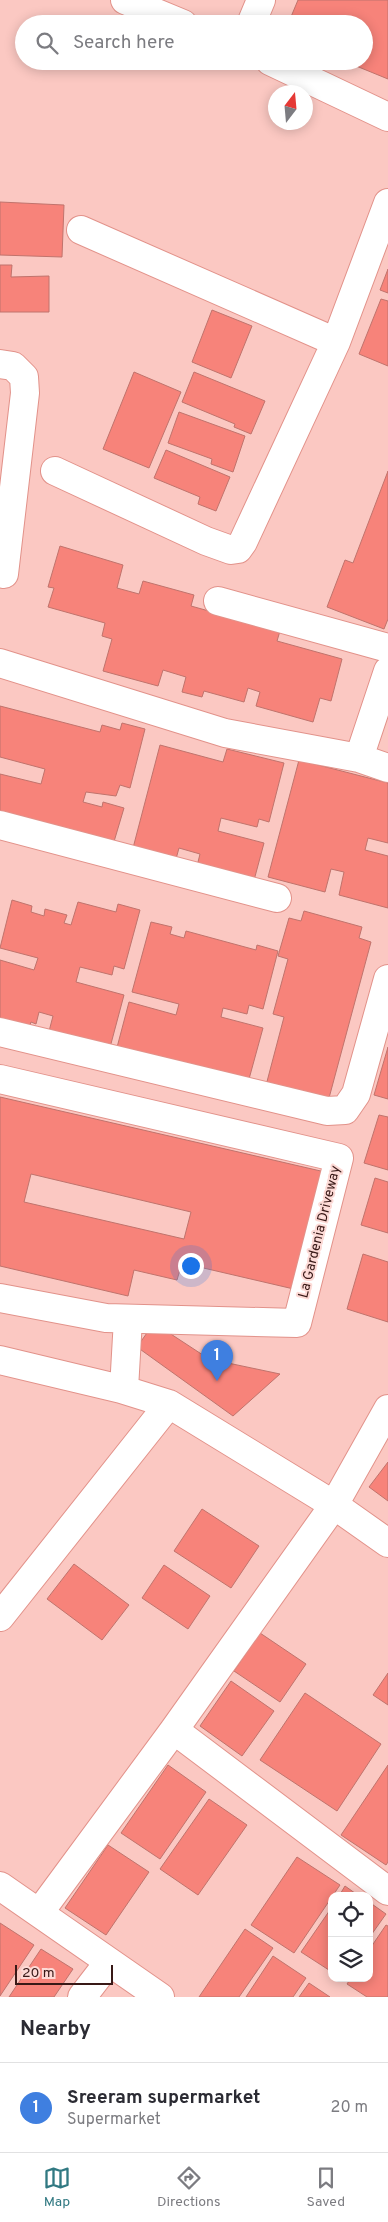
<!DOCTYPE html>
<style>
:root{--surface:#fff;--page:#f2f2f3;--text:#2b2b33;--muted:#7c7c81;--line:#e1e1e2;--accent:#317982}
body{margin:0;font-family:Overpass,sans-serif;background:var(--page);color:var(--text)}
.controls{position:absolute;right:15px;bottom:15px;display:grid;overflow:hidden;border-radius:10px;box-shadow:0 2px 12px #0003}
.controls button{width:45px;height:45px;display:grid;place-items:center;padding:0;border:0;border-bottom:1px solid var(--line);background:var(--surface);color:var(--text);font:25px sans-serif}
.compass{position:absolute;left:268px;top:85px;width:45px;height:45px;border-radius:50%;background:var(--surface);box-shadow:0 2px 12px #0003;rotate:16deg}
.scale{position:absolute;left:15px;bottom:12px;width:98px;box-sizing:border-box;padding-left:5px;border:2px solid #381917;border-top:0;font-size:14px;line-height:18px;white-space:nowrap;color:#381917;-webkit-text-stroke:4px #fddad6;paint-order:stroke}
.you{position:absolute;left:190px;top:1265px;width:18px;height:18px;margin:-12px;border:4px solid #fff;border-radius:50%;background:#1a73e8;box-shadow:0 0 0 8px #1a73e833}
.badge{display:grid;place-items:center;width:32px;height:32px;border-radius:50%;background:var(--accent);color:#fff;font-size:16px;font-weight:700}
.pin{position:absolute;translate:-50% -41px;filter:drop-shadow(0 1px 2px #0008)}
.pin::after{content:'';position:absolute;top:26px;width:18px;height:15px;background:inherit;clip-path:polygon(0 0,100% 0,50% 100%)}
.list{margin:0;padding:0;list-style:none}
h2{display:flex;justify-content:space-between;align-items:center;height:65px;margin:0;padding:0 20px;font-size:21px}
h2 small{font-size:16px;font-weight:400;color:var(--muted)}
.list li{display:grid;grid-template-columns:32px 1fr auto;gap:15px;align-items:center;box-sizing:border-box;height:90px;padding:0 20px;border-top:1px solid var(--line)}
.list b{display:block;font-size:19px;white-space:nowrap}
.list p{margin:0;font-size:16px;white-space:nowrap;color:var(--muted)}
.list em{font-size:16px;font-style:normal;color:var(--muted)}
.icon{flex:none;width:28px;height:28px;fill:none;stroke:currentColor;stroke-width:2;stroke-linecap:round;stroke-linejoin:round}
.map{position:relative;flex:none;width:388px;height:1997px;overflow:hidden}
.search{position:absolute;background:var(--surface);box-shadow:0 2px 12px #0003;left:15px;right:15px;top:15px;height:55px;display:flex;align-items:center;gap:12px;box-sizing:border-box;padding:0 18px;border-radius:28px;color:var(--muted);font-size:19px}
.sheet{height:155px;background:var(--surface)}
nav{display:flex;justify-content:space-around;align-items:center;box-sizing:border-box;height:70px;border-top:1px solid var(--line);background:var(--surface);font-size:14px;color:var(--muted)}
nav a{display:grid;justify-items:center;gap:2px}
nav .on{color:var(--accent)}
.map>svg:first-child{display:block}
.building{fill:#f7837a;stroke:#c0736c;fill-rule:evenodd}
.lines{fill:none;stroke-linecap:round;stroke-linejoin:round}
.minor-casing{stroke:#e2928a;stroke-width:30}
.minor{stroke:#fff;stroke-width:28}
.labels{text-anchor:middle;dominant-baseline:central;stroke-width:4;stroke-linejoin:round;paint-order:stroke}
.street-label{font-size:14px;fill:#381917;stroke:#fddad6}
</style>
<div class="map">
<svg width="388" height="1997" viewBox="0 0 388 1997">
<rect width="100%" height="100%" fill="#fbc8c2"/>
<path class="building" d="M298,0h90v79l-44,-18h20v-37h-76z
M0,202l64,3 -2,52 -62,-2z
M0,265h12l-1,12 38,-1v36h-49z
M388,269v24l-8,-3z
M381,299l7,2v65l-29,-12z
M212,310l40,16 -21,52 -39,-16z
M134,372l47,20 -32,76 -46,-19z
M194,372l71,29 -14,33 -17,-7 1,-3 -53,-22z
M179,412l66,24 -12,36 -22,-8 1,-5 -44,-16z
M166,450l64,27 -14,34 -18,-7 2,-7 -46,-19z
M388,471v148l-4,10 -57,-22 18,-47 8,3z
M60,546l63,19 -6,23 22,6 4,-13 51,14 -3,11 89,25 -3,10 65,18 -11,42 -11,-3 -7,24 -57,-16 4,-14 -12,-4 -4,14 -40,-11 -2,6 -20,-5 4,-15 -23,-7 -5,16 -55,-15 9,-32 -10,-3 3,-13 -57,-16 6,-19 -6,-1z
M0,706l100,26 2,-7 18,5 2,-7 23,6 -15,59 -10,-3 -4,11 -30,-4 -3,10 19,5 1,-5 21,6 -11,37 -113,-30v-41l41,10 4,-15 -45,-12z
M160,745l63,17 4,-13 57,14 -15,59 -10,-3 -2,8 -36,-9 -3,13 46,12 -11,41 -57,-14 4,-16 -21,-6 -3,11 -43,-11z
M299,760l89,23v60l-20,-5 -3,12 23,6v52l-49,-13 5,-23 -13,-3 -6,23 -57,-15z
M12,900l20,6 -1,6 13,4 1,-7 22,6 -3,8 7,2 7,-23 38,10 2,-8 22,6 -16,59 -10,-3 -2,9 -32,-8 -4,15 48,13 -16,60 -61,-16 6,-23 -14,-4 -3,12 -5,-2 -4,11 -27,-7v-66l34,10 4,-12 -38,-10z
M304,911l58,16 -3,11 12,4 -42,156 -17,-5 -3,12 -45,-12 20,-76 -11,-3 15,-55 -10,-3 11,-38 12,3z
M151,922l21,5 -2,7 14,4 2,-7 70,19 1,-5 21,6 -15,58 -14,-4 -2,9 -24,-6 -2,9 42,11 -17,62 -131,-35 14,-53 47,13 3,-11 -47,-12z
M388,1047v52l-14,-4z
M0,1097l325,75 -27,118 -116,-27 -5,17 -43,-10 -6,26 -128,-30zM31,1174l160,38 -7,27 -160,-37z
M379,1115l9,2v53l-24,-7z
M375,1178l13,4v51l-27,-8z
M363,1254l25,8v60l-41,-13z
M154,1323l55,36 71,15 -47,42 -96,-69z
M388,1462v39l-19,-14z
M202,1509l57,37 -28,42 -57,-37z
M74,1564l55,41 -27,35 -55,-41z
M164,1565l46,31 -22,33 -46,-31z
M260,1633l46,31 -26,38 -46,-31z
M388,1673v32l-15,-10z
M231,1681l43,30 -32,45 -42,-30z
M305,1693l76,51 -44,67 -77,-51z
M168,1765l38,27 -46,67 -39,-26z
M388,1765v97l-2,3 -45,-30z
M209,1799l38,26 -49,70 -38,-26z
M108,1845l41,27 -43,63 -41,-27z
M297,1857l43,28 -46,68 -43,-28z
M345,1886l14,10h-20z
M369,1902l17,12 -17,24z
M332,1907v65l-31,-20z
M0,1923l34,22 -34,51z
M386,1925l2,1v71h-21l-20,-13 4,-6h18v-28z
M245,1929l28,19 -34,49h-40z
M41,1949l32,20 -19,28h-45z
M273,1956l33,22 -13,19h-47z
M309,1983l21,14h-31z"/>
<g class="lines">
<g class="minor-casing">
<path id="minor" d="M125,0l58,24
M251,24l10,-24
M270,61l118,56
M81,230l255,112
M0,364l13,2 11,11 1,16 -21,181
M55,471l151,70 25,9 7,-1 5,-7 93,-200 52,-139
M218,601l170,47
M0,663l225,70 134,25 29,10
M359,758l29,-87
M0,825l277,73
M0,1032l327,79 18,-1 11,-16 32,-115
M0,1079l339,79 -42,165 -191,-5 -106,-20
M0,1360l121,29 48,15 165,101 54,38
M124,1389l4,-70
M0,1617l169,-213
M174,1730l214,161
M0,1886l160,111
M39,1913l135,-183 160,-225 54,-96
M82,1997l27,-35"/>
</g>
<use href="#minor" class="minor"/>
</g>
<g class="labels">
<g class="street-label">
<text transform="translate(320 1232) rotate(-76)">La Gardenia Driveway</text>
</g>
</g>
</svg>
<div class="controls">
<button><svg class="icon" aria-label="locate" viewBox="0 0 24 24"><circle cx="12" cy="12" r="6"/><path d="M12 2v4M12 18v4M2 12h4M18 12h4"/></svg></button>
<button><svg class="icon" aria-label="layers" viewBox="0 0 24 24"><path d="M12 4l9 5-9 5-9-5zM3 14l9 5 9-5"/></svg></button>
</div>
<svg class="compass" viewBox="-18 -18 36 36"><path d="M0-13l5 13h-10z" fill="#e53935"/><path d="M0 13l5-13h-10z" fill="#7c7c81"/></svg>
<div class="scale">20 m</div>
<div class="you"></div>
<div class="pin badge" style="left:217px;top:1381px;background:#3f7fe0">1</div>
<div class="search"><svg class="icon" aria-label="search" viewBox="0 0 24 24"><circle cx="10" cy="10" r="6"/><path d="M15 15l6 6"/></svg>Search here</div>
</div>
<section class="sheet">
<h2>Nearby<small></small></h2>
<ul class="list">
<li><span class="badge" style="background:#3f7fe0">1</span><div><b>Sreeram supermarket</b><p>Supermarket</p></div><em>20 m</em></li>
</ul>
</section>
<nav>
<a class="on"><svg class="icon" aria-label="map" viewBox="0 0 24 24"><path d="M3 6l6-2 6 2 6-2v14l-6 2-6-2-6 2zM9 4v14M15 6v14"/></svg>Map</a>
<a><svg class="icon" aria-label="directions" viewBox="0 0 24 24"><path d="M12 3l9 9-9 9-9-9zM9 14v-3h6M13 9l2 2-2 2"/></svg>Directions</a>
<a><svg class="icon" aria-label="saved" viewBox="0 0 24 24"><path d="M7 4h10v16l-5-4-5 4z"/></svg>Saved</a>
</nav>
